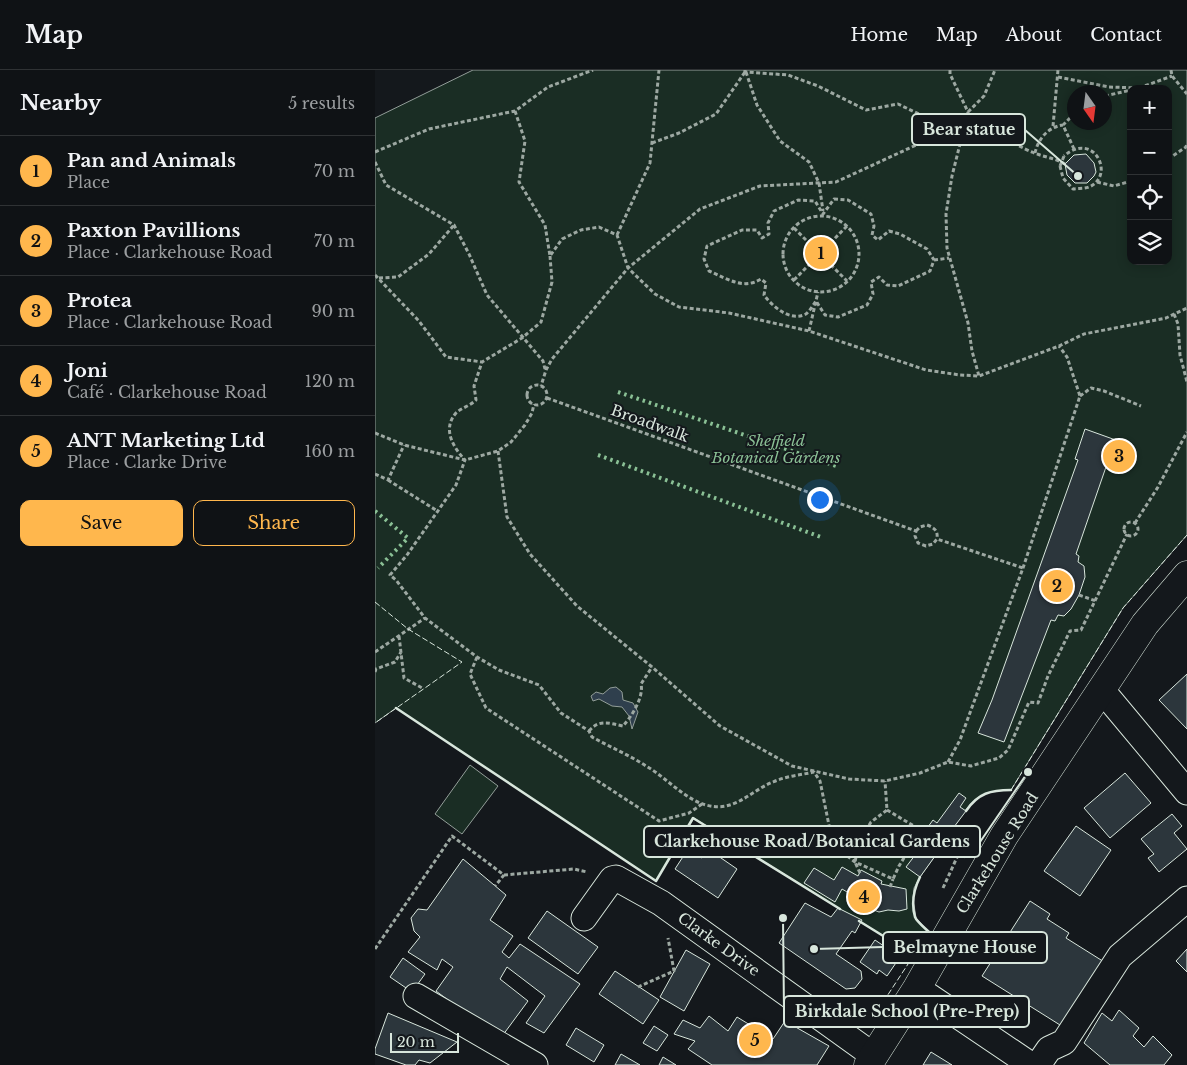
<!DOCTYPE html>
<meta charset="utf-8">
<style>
:root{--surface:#0f1215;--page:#181b1e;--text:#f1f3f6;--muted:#9b9ea0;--line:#2f3234;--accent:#ffb74d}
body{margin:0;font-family:"Libre Baskerville",serif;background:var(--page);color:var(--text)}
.controls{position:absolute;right:15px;top:15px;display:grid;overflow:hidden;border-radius:10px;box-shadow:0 2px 12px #0003}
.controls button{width:45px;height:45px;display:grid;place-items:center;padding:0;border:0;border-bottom:1px solid var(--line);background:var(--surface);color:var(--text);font:25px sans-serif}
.compass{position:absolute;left:692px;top:15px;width:45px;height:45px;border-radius:50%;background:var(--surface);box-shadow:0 2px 12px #0003;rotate:166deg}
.scale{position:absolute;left:15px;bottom:12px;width:69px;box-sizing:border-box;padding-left:5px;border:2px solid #d8e6dc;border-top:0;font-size:14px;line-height:18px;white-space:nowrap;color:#d8e6dc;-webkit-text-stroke:4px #14181c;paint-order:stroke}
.you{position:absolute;left:444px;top:429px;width:18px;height:18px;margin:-12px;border:4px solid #fff;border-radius:50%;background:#1a73e8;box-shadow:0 0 0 8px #1a73e833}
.badge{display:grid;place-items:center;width:32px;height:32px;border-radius:50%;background:var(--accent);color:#111;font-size:16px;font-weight:700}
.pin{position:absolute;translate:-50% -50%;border:2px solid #fff;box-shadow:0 1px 5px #0006}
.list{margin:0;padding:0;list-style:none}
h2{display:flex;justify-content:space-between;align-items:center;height:65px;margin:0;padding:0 20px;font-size:21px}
h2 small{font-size:16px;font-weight:400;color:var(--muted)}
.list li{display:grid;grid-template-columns:32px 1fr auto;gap:15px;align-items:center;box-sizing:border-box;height:70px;padding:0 20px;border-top:1px solid var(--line)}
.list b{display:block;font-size:19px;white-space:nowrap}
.list p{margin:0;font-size:16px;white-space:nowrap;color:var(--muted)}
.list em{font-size:16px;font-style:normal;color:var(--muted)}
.actions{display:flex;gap:10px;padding:15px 20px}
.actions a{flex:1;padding:11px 0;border:1px solid var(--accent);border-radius:10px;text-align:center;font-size:18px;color:var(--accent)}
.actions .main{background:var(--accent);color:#111}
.icon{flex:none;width:28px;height:28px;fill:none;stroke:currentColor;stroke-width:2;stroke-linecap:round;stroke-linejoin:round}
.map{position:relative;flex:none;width:812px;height:995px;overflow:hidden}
header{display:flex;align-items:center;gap:30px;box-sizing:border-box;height:70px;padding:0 25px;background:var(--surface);border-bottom:1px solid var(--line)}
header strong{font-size:24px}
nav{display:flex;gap:28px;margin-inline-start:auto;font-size:18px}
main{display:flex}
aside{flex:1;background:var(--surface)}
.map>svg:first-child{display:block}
.green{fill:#1a2d24;stroke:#939e99;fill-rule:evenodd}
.water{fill:#2f3f4d;stroke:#939e99}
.building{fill:#2c363c;stroke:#d8e6dc}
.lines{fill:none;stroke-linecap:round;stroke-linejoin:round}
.minor-casing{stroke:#d8e6dc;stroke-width:27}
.major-casing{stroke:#d8e6dc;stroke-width:29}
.path{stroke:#9da8a2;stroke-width:3;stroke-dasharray:4 2.5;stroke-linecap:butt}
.minor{stroke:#14181c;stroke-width:25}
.major{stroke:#14181c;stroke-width:28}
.path-bridge{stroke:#9da8a2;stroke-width:3;stroke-dasharray:4 2.5;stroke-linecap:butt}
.hedge{stroke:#8ac095;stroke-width:4;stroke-dasharray:2.5 4;stroke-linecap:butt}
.fence{stroke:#d8e6dc;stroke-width:1;stroke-dasharray:6 2.5;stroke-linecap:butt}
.wall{stroke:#d8e6dc;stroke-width:2.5}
.labels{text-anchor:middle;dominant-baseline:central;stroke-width:4;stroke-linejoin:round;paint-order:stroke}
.street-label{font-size:15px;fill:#d8e6dc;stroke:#14181c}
.park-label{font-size:15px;font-style:italic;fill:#8ac095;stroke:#14181c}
.leader{fill:none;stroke:#d8e6dc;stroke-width:2}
.callout-dot{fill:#d8e6dc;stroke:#14181c;stroke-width:2}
.callout{fill:#14181c;stroke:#d8e6dc;stroke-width:2}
.callout-label{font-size:16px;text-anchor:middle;font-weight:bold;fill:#d8e6dc}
</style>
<header>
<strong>Map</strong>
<nav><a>Home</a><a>Map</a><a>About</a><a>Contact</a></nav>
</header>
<main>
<aside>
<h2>Nearby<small>5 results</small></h2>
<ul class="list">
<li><span class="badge">1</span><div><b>Pan and Animals</b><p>Place</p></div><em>70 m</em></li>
<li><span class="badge">2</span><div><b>Paxton Pavillions</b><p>Place · Clarkehouse Road</p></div><em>70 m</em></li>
<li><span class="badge">3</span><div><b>Protea</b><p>Place · Clarkehouse Road</p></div><em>90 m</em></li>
<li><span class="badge">4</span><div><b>Joni</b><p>Café · Clarkehouse Road</p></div><em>120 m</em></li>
<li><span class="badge">5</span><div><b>ANT Marketing Ltd</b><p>Place · Clarke Drive</p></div><em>160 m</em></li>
</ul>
<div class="actions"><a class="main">Save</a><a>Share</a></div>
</aside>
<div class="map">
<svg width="812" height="995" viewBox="0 0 812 995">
<rect width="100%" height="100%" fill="#14181c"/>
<path class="green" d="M98,0h714v465l-64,73 -112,182c-36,0 -40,13 -60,40l5,4 -15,21 -4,-2 -17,24 -6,11 -1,10 3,20 13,14 -15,23 -220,-137 -38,63 -260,-173 -21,15v-605zM756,19h37v172h-37zM700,22h30v30h-30z
M95,695l28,21 -36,48 -27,-20z"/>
<path class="water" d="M241,617l6,5 1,8 10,3 5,9 -6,17 -3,-13 -7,-9 -10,-1 -13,-7 -6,2 -2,-5 5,-4 7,2 7,-6z"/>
<path class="building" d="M711,84l8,9 2,9 -2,4 -7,7h-12l-8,-8 -2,-11 9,-9z
M710,359l39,14 -9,23 -8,-2 -31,90 3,2 -1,6 6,4 1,11 -6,18 -8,14 -7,7 -6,-1 -3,6 -4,-1 -47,122 -26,-9 14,-33 86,-240 -3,-1z
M812,604v55l-28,-29z
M750,703l26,30 -41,35 -26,-30z
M584,723l7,5 -6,9 6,4 -15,20 5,3 -15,21 -3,-3 -18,25 -14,-10 16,-21 -5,-4 16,-22 4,3z
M797,744l10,12 -8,7 13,16 -28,23 -11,-14 6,-4 -13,-15z
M701,756l35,24 -31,46 -36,-25z
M313,779l14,9 6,-9 29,20 -19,29 -43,-29z
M88,789l43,36 -16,25 23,16 -11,16 7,6 11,-14 60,40 -36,49 -18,-10 19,-27 -38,-29 -7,12 28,22 -28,38 -64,-48 17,-24 -11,-8 -5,11 -29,-18 12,-15 -6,-6 -3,-13 7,-9 9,1z
M467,797l16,9 3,-6 21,11 -1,3 25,5 1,20 -8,2 -11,-1 -9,2 -11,-4 -2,5 -16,-11 4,-6 -12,-7 -7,13 -31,-19 10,-15 20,12z
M655,831l20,13 -3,5 22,14 -3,5 43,27 -41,65 -86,-54z
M430,833l26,14 7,-9 24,12 -7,13 -3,-2 -16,23 25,17 1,8 -7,9 -9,1 -67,-46z
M172,841l51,36 -20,27 -50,-36z
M500,870l25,17 -13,19 -8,-6 -2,4 -17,-12z
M812,879v23l-11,-11z
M311,880l24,14 -26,47 -24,-14z
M28,888l22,16 -13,18 -22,-15z
M240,901l44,29 -16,24 -44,-30z
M744,940l20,18 -6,8 11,11 9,-11 19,19 -8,10h-54l-26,-22 18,-30 10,8z
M13,943l69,29 -27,21 -11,-3 -4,5h-9l-31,-11v-5z
M334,946l19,15 9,-14 36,22 12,-18 44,25 -12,19h-105l-24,-16 7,-8 -21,-7 9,-14 17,8z
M279,956l14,9 -11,16 -14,-8z
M201,958l28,17 -10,17 -28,-17z
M556,982l21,13h-29z
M246,984l19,11h-25z
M288,987l13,8h-17z"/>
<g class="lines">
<g class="minor-casing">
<path id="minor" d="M726,619l86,103
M209,848l28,-39 4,-1 45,25 213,153
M542,918l114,77
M41,926l119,69
M663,995l11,-16 15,-7 56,-86 67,-57"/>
</g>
<g class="major-casing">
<path id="major" d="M493,995l49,-77 87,-152 141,-212 42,-49"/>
</g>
<path class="path" d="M369,0l2,2 42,3 30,11 48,24 32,-6 23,11 19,19
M575,0v4l18,38 -16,64 -6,38 1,34 21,75 4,28 7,25
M796,0l1,6 15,18
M371,2l11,33 23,36 29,21 10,21 4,28
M683,7l51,10 30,1
M764,18l33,-12
M730,26l26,-6
M140,41l10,30 -6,41 26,43 5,31 12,-17 19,-9 18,-3 18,8 11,33 -76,91 -6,11 -5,16
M593,42l16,-16 11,-26
M678,56l5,-56
M277,73l27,-10 37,-19 29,-42
M699,79l-11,-24 12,-12
M0,82l54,-23 86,-18 33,-24 45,-17
M660,83c3,-14 13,-26 28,-28
M793,89l18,-12 1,-4
M0,92l11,23 68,40 15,29 18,41 56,66 2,8
M690,94c-10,-6 -22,-7 -33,-12 -17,-7 -51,-28 -68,-28 -9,0 -17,5 -24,10l-104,48 -76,4 -60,23 -72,59 27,26 24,13 50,6 80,18 117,39 34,5 19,1 80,-30 25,-12 82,-16 21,-10
M685,96l3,12 10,11c5,-1 11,0 16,-2 27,-11 5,-57 -25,-31
M722,112l17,4 17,-5
M459,129l14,1 23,14 3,12 -2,9 6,5 11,-9 11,3 27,15 7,11 -4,11 -32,15 -11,-1 -8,-8 -8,5 2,12 -6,11 -29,12 -13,-2 -9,-14c-3,4 -6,10 -10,13 -16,8 -33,-7 -42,-19l2,-12 -5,-4c-18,11 -33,0 -52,-8l-5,-12 3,-13 35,-16h15l5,8 7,-4 -1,-11 6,-12 24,-11 17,1 8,13z
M408 184a38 38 0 1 1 76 0a38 38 0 1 1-76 0Z
M419,158l53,53
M242,165l33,-72 9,-93
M175,186l2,26 -11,40 -19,16 -40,24 -8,24 2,14c-6,6 -15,8 -20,13 -14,16 -3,34 9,47l-9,25 -49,70 -17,20 6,5 29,38 52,39 22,13 40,15 22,28 28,18 3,6c18,10 37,18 54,29 25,14 48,46 80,40 18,-4 31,-18 47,-24 13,-6 28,-7 41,-10l6,9 13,64 22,17 38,17 6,-13 22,-36
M559,190l15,-2
M0,205l44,46 27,36 36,5
M4,208l19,-1 31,-23 25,-29
M419,210l53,-54
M799,244l4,10 2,31 7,27
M434,261l9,-39
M152 325a10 10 0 1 1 20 0a10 10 0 1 1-20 0Z
M705,326l11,-8 13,3 37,15
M172,328l369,133 -1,5 3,7 8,3 7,-2 4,-5 86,29
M0,363l29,12 61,15 33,-9 13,-9 14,-17 7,-12 2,-9
M123,381l9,66 23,37 47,52 75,61 68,59 72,40 57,13 36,2 35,-8 28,-11 23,4 3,-1 25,-7 9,-8 21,-48 9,1 10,-27 22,-45 11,-1 46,-96
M0,404l13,6 16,-35
M13,410l51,32
M749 459a7 7 0 1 1 14 0a7 7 0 1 1-14 0Z
M760,453l23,-36 29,-55
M541,461l4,-4 7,-2c8,3 11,6 10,14
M704,525l17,6
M24,566l5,42 20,11
M0,582l50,-34
M102,587l-7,17 16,34 173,113 30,-8 13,-9
M0,602l1,-3 19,-7 6,-10
M214,661c10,-12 20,-8 34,-5 9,-10 21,-29 18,-42l11,-17
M573,692l12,-22 63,-172 57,-172 -13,-39 -8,-11
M512,740l37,22
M572,776l18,11
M485,803l-5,-11 4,-20 12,-20 16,-12 -2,-29
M129,805l70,-6 13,3
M515,817l3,-8
M568,818l16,-35 13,-15
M0,879l77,-113 52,39 -9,11
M263,917l36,-16 -6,-33"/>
<use href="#minor" class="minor"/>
<use href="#major" class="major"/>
<path class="path-bridge" d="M685,96l4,-10"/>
<path class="hedge" d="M243,322l218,74
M223,385l223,82
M0,441l33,27 -30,30"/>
<path class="fence" d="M0,532l33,27 54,33 -87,61
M636,720l112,-182 64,-73
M499,946l55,-84"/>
<path class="wall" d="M21,638l260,173 37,-63 147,91
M591,741c12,-18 25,-21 45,-21
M545,807c-6,12 -9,26 -5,40 2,5 10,11 14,15
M484,851l55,34"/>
</g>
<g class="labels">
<g class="street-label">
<text transform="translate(275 353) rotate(20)">Broadwalk</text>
<text transform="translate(622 783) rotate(-58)">Clarkehouse Road</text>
<text transform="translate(344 874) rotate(36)">Clarke Drive</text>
</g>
<g class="park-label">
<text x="401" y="370">Sheffield<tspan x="401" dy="17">Botanical Gardens</tspan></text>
</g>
</g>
<path class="leader" d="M703 106L650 60M653 702L605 772M439 879L508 877M408 848L409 941"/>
<g class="callout-dot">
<circle cx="703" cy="106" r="5"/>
<circle cx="653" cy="702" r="5"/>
<circle cx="439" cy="879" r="5"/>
<circle cx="408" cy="848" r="5"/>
</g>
<g class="callout">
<rect x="537" y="44" width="113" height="31" rx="5"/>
<rect x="269" y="756" width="336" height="31" rx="5"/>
<rect x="508" y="862" width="164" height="31" rx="5"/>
<rect x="409" y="926" width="245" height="31" rx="5"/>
</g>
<g class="callout-label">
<text x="594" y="65">Bear statue</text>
<text x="437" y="777">Clarkehouse Road/Botanical Gardens</text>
<text x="590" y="883">Belmayne House</text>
<text x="532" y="947">Birkdale School (Pre-Prep)</text>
</g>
</svg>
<div class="controls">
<button>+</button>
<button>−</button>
<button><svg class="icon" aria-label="locate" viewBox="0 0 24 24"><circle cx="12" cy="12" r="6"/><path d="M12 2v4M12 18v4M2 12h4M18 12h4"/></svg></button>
<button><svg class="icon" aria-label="layers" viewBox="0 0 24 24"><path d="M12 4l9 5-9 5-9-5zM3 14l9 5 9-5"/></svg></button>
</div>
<svg class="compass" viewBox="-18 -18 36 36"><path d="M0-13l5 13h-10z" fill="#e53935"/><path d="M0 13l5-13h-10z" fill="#9b9ea0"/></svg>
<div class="scale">20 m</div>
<div class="you"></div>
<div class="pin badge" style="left:446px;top:183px">1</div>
<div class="pin badge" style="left:682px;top:516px">2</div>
<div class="pin badge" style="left:744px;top:386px">3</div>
<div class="pin badge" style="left:489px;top:827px">4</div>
<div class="pin badge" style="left:380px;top:970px">5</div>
</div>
</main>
